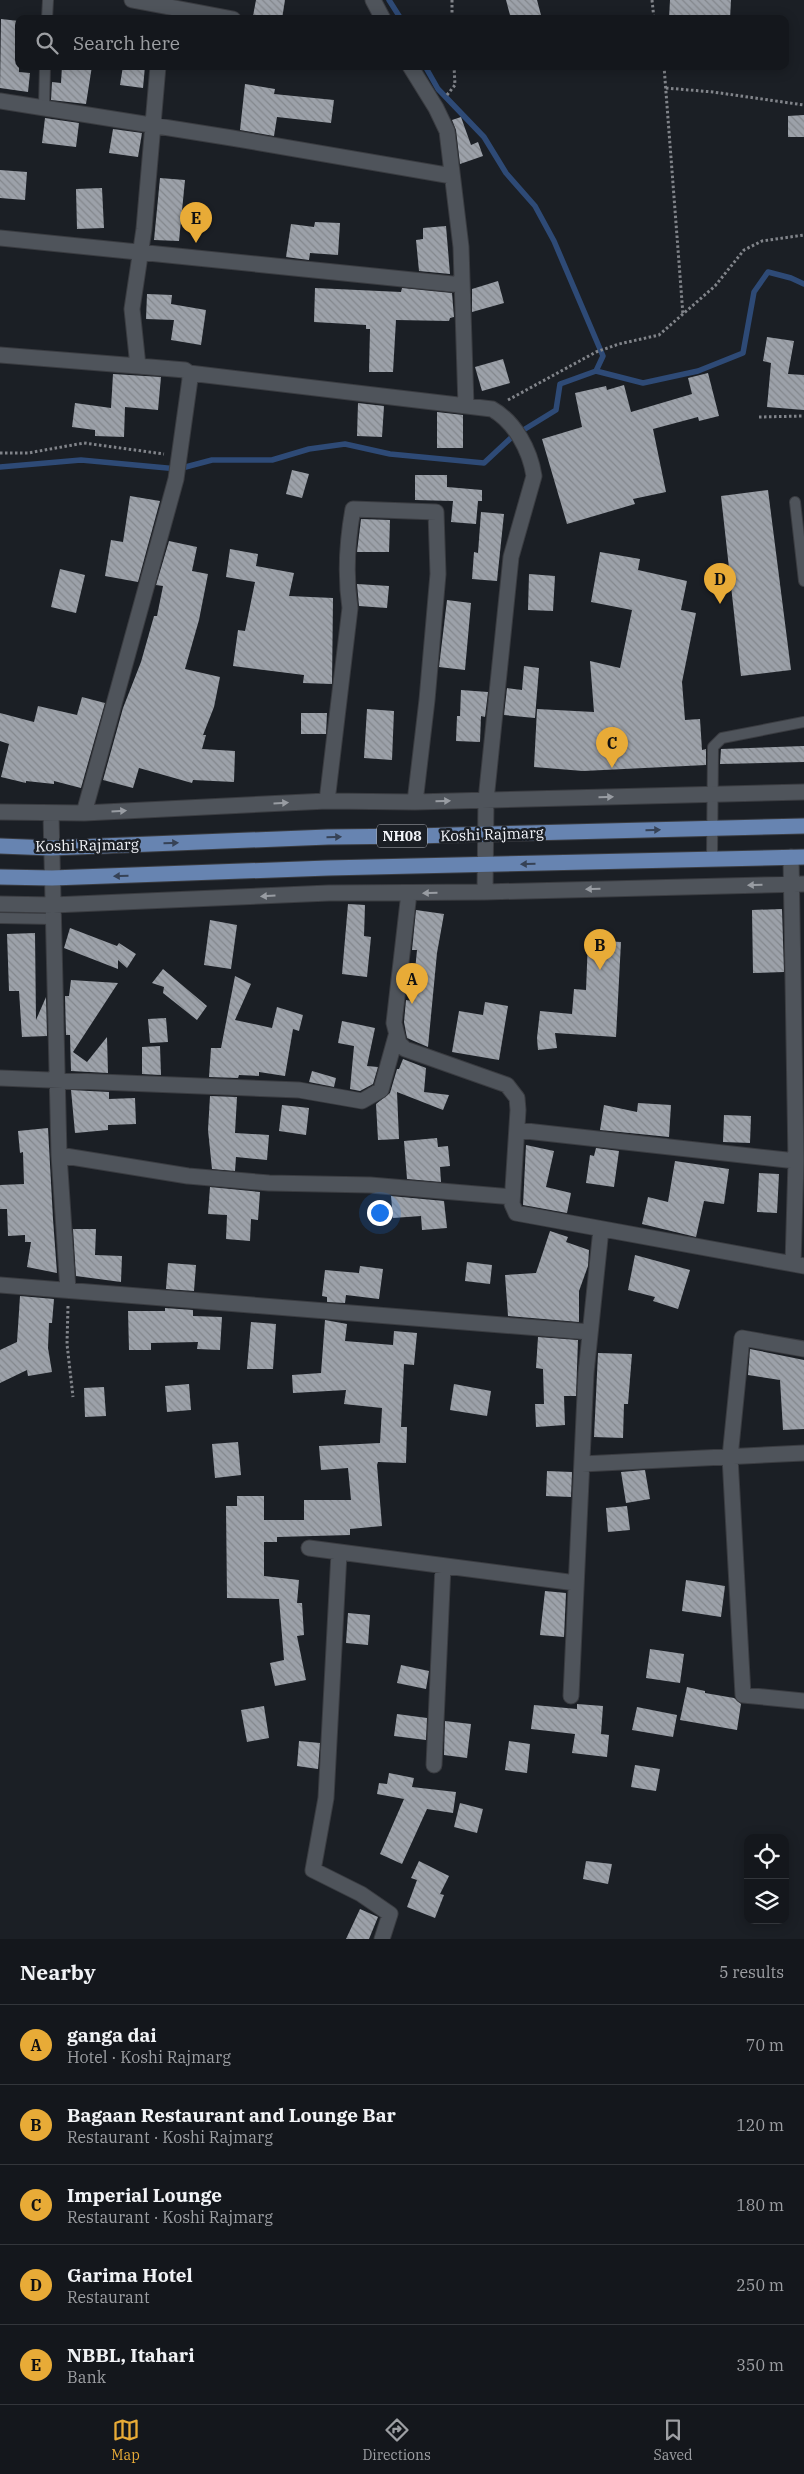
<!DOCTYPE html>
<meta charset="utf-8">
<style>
:root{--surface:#14171c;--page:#212429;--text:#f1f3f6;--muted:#9d9fa3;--line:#33363b;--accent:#e8ab37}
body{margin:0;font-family:"IBM Plex Serif",serif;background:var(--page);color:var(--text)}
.controls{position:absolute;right:15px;bottom:15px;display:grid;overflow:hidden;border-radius:10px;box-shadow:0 2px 12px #0003}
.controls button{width:45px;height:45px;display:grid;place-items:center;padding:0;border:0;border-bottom:1px solid var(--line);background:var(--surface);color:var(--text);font:25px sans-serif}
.you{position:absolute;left:379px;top:1212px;width:18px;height:18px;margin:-12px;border:4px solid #fff;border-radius:50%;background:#1a73e8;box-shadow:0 0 0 8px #1a73e833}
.badge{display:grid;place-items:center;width:32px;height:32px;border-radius:50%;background:var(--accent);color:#111;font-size:16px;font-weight:700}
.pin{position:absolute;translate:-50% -41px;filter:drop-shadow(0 1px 2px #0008)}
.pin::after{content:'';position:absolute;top:26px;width:18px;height:15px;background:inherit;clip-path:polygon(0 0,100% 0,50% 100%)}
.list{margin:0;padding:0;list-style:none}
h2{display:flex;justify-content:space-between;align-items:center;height:65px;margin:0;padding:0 20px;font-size:21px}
h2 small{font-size:16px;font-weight:400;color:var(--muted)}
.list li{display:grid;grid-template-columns:32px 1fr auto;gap:15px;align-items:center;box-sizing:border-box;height:80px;padding:0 20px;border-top:1px solid var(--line)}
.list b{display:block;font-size:19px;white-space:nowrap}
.list p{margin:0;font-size:16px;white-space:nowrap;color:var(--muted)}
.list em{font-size:16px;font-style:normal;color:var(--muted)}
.icon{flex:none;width:28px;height:28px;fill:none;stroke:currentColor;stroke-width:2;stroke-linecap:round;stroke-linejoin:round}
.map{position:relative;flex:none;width:804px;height:1939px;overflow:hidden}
.search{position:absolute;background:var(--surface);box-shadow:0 2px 12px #0003;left:15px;right:15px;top:15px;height:55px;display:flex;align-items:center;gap:12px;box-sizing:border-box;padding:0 18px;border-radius:10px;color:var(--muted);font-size:19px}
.sheet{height:465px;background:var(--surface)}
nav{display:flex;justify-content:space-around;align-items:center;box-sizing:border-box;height:70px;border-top:1px solid var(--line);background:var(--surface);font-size:14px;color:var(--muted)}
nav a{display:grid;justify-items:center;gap:2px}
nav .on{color:var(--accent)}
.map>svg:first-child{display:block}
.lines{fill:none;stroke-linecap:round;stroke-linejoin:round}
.stream{stroke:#2e4a76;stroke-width:5.5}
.building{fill:url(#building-back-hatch)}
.service-casing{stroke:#3a3c41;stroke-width:12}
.minor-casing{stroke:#3a3c41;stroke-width:17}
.primary-casing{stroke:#3a3c41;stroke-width:17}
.path{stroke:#81848a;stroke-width:3;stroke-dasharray:2.5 2.5;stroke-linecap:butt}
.service{stroke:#4f545b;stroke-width:10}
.minor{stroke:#4f545b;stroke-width:15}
.primary{stroke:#6784b1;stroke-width:15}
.oneway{fill:#989ca2}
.oneway2{fill:#364256}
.labels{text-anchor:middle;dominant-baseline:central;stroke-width:5;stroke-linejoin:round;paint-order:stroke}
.shield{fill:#1b1f25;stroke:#b1b3b9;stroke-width:1}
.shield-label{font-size:14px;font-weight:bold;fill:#f1f3f8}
.street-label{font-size:15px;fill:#f1f3f8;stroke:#1b1f25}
</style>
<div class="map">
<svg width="804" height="1939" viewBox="0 0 804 1939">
<defs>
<pattern id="building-back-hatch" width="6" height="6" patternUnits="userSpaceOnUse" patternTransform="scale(1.25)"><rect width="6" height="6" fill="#9ca1a9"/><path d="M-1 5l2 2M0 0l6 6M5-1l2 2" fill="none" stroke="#83878c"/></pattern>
</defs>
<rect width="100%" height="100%" fill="#1b1f25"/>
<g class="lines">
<path class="stream" d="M389,0l12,19
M425,66l13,23 46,48 22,36 29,33 19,35 49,115 -7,15
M0,467l81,-7 97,9 34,-9h60l37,-11 36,-5 45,10 94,9 28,-26 44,-27 4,-26 36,-13 47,12 55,-12 45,-18 11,-61 14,-20 23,6 13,6"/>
</g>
<path class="building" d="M256,0h29l-3,19 -29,-3z
M506,0h31l5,19h-31z
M670,0h61l-1,19h-61z
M1,19l18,2v51l11,1 -2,19 -28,-4z
M62,66h30l-6,38 -35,-4 1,-18 9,1z
M123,66h22l-2,22 -23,-3z
M245,84l30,5 -1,5 60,6 -3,23 -54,-6 -3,19 -34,-6z
M804,115v22h-16v-21z
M461,117l10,28 7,-3 5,14 -23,8 -4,-34 -4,-10z
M45,118l34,5 -3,24 -34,-4z
M113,129l29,4 -4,24 -29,-4z
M0,170l27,2 -2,28 -25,-2z
M160,178l25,2 -6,61 -25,-1z
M102,188l2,40 -27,1 -1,-40z
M315,222l25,1 -2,32 -28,-2 -1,7 -23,-3 5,-33 23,3z
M446,226l4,48 -31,-3 -3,-31 7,-1v-11z
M498,281l6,22 -32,9v-23z
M315,288l86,4 1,-4 50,5 2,24 -4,1 -1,3 -53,-1 -3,52h-24l1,-43h-4v-4l-52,-3z
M147,294l25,1 -1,9 35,6 -5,35 -30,-5 3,-20 -28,-1z
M767,337l27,4 -6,33 16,1v35l-37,-3 4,-44 -8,-2z
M503,359l7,24 -28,8 -7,-24z
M708,373l11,43 -20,5 -1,-4 -45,12 13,63 -33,7 2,5 -68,20 -25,-85 40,-12 -7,-34 31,-7 1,4 17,-5 7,27 61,-18 -4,-16z
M113,374l48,3 -3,33 -33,-3 -1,30 -29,-1v-6l-23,-3 3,-24 36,5z
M358,403l26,3 -2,31 -25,-1z
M437,412l26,3v33h-26z
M292,470l17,4 -7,24 -16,-4z
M415,475h32v12l35,3v11h-4l-2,23 -25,-2 2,-21 -38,-1z
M768,490l23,180 -50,6 -20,-180z
M130,496l30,5 -22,81 -33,-6 6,-36 12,2z
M481,512l23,2 -7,67 -25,-2 2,-27 4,1z
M361,519l29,1 -1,32h-32z
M169,541l28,6 -5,24 16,3 -9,46 -14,49 35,8 -6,30 -11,28h3l-4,14 33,2 -1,31 -41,-2 -1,3 -53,-15 -6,20 -30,-8 20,-72 18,-46 13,-46h3l6,-30 -7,-1z
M230,549l28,5 -2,12 38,7 -5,23 44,2 -1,86 -29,-1 1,-8 -71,-9 5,-36 7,1 10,-49 -29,-5z
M600,552l40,7 -2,11 49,11 -6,29 15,3 -14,69 3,38 15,-1 2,31 4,-1v16l-123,6 -49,-4 3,-58 57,3 -4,-51 30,7 12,-58 -41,-8z
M60,569l25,6 -9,38 -25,-6z
M529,574l26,2 -2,35 -25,-1z
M357,584l32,2 -2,22 -28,-2z
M447,600l24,3 -6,67 -26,-3z
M524,666l15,2 -4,50 -31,-3 3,-27 15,2z
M461,690l27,2 -3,25 -4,-1 -1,26 -24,-1 1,-25h3z
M82,697l23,6 -24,85 -27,-7v3l-28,-3v2l-25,-6 8,-33 -9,-3v-28l34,9 4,-16 39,9z
M367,709l27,2 -2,49 -28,-2z
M301,713h26l-1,21h-25z
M804,746v16l-84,2 1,-15z
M348,904l17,1 -1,31 7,1 -4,40 -25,-3z
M782,909l2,63 -31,1 -1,-63z
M416,910l28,4 -7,39 -9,94 -21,-9 -3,-16 2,-22 6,1 5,-51h-5z
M210,920l27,5 -6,44 -27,-4z
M70,928l47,18 2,-3 17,11 -9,14 -9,-8v9l-54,-21z
M35,933l1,87 10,-23 1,39 -25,1 -3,-46h-10l-2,-57z
M588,940l33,2 -5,95 -61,-4 2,15 -19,2 -1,-12 3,-27 32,3 2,-25 12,1z
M163,969l44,37 -10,14 -34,-27 1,-6 -12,-4z
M235,976l16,8 -16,36 37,8 5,-21 26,8 -4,16 -6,-2 -8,47 -26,-4v4l-20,-1 -1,3 -29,-1 2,-29h10z
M71,980l47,3 -45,69 14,10 20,-25 1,36 -37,-2 -1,-36h-4l-1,-39h4z
M485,1002l23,4 -9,54 -47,-8 7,-41 24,4z
M166,1018l2,24 -18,1 -2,-24z
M342,1021l33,7 -8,38 11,1 -5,17 -13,7 -10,-2 4,-43 -16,-3z
M160,1046l1,29 -19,-1v-27z
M403,1059l23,9 -2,24 25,3 -6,15 -46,-18 2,47 -21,1 -2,-36 14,-11 7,-24h2z
M312,1071l24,7 -2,9 -25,-5z
M71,1090l38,2v7l26,-1 1,26 -28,1v5l-33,3z
M210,1096l27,1 -2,36 34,2 -2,25 -31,-3 -1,14 -23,-2 -4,-39z
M638,1103l33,2 -2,32 -69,-7 4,-25 33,7z
M282,1105l27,3 -3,27 -27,-4z
M724,1115l27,1 -1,27 -27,-1z
M48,1128l5,91 4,54 -30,-6 4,-25h-6v-7l-17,1 -1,-27h-7v-24l24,-1 -1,-32 -3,1 -2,-22z
M437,1138l1,9 10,-1 2,20 -10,1 1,15 -34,-3 -3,-38z
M526,1145l28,6 -8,36 25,6 -4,20 -44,-8z
M596,1148l23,3 -5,36 -28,-4 4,-28 4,1z
M675,1161l54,8 -5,35 -20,-3 -8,36 -54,-13 6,-27 20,5z
M759,1173l20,1 -2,39 -20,-1z
M210,1187l50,5 -2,28 -7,-1 -1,22 -24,-2 1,-24 -19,-1z
M391,1196l53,5 3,27 -25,2 -1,-14 -28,2z
M73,1229h23l-1,26 27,1 -1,26 -45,-6z
M550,1231l18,6 -2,5 23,8 -1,16 -9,25v31l-71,-6 -3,-41 31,-2z
M635,1255l55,15 -12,39 -25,-8 2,-4 -27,-7z
M467,1262l25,3 -2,19 -25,-3z
M168,1263l28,2 -2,26 -28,-2z
M360,1266l23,3 -4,30 -33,-4 -1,8 -18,-1v-5l-5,-1 3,-26 34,3z
M20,1296l34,3 -2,24h-3l-1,25 4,24 -24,4 -1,-6 -27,13v-33l17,-8z
M165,1308l28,2v6l29,1 -2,33 -23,-1 1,-7 -47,1v7h-22l-1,-39h37z
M325,1320l22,4 -2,17 48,4 1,-14 23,2 -3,32 -10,-1 -3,63h6l-1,36 -28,-1 -1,3 5,61 -32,3v6l-73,2v5h-13v34l35,4 -2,23h5l2,32 -7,1 9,44 -31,6 -5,-23 14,-3 -5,-61 -52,-1 -1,-92h11v-10h27v24h40v-20h47l-3,-32 -27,2 -2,-24 61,-3 2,-35 -38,-4 2,-14 -53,3 -1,-18 29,-2z
M251,1322l25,2 -3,45h-26z
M538,1337l40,3 -2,56h-12l1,29 -29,2 -1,-23h9l-1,-35 -7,-1z
M750,1349l54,11v69l-21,1 -3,-50 -32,-5z
M598,1353l34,1 -4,50h-4l-1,34 -29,-1z
M189,1384l2,26 -24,2 -2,-26z
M454,1384l37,7 -4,25 -37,-6z
M104,1387l2,29 -21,1 -1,-29z
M238,1442l3,33 -26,3 -3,-34z
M645,1470l5,29 -24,4 -5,-31z
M547,1471l25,1 -1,25 -25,-1z
M627,1506l3,24 -22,2 -2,-24z
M686,1580l39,6 -4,31 -39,-6z
M545,1591l21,2 -2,44 -24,-2z
M348,1613l22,2 -2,30 -22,-2z
M650,1649l34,5 -4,29 -34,-5z
M401,1665l28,6 -3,18 -29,-6z
M687,1687l18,4v2l29,5 7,6 -4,26 -57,-10z
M577,1704l26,2 -2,28 8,1 -2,22 -35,-4 3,-19 -44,-5 3,-24 43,4z
M264,1706l5,32 -22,4 -6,-32z
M637,1707l40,8 -4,22 -41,-7z
M397,1714l30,4 -1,22 -32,-4z
M445,1721l26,3 -4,34 -23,-3z
M299,1741l21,2 -2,26 -21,-3z
M509,1741l21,3 -3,29 -22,-3z
M635,1765l25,4 -4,22 -25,-4z
M389,1773l25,5 -2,9 44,5 -3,21 -26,-4 -25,55 -22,-10 24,-55 -27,-5 2,-11 8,1z
M460,1803l23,6 -6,24 -23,-6z
M419,1861l30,15 -9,18 4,1 -9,23 -28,-11 10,-27 -6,-2z
M586,1861l26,3 -4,20 -25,-5z
M360,1909l18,8 -9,22h-23z"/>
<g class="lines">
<g class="service-casing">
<path id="service" d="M47,19l1,-19
M44,108l1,-42
M795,502l9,79
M712,859l1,-112 9,-9 82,-16
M0,918l53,1"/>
</g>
<g class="minor-casing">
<path id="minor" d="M132,0l101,19
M373,0l10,19
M410,66l26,42 11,23 14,116 5,159
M0,101l232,37 220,38
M0,238l462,47
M0,355l138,11
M189,373l303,36c23,13 38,41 42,67l-23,81 -25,243 -1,92
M327,801l23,-193c-5,-34 -3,-66 3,-99l83,3 2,62 -11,126 -12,102
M0,812l84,1 243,-12 88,1 389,-10
M84,813l92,-334 14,-100 -1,-6 -4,-3 -47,-4 -6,-57 12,-80 14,-163
M51,814l8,341 9,135
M791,857l5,304 -3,103
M409,893l-15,130 5,20 6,6 102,36 10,13 1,12 -6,94 4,9 288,53
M0,904l53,1 276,-12 156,-1 319,-8
M0,1078l299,12 63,11 19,-11 15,-54
M517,1130l279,31
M59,1155l129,21 81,7 101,2 142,12
M0,1285l590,47
M804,1349l-62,-11 -12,119 13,238 61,6
M582,1464l222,-11
M309,1548l267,35
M339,1553l-13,245 -13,72 48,24 29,20 -8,25
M571,1696l15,-323 15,-144
M434,1765l9,-199"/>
</g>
<g class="primary-casing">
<path id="primary" d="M0,846l51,2 277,-11 87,-1 389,-10
M0,877l52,1 276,-10 476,-11"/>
</g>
<path class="path" d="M452,0v19
M652,0l2,19
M664,66l19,249
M666,88l47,4 91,13
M447,95l8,-10 -1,-19
M508,400l88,-48 23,-8 40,-9 56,-49 29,-36 18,-9 42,-6
M759,417l45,-1
M0,453h28l56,-10 80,11
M68,1306l-1,38 6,53"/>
<use href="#service" class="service"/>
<use href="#minor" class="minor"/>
<use href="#primary" class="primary"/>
</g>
<defs><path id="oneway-solid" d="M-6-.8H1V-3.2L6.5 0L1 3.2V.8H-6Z" transform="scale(1.25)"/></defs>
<g class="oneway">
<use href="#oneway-solid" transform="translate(606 797) rotate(-2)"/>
<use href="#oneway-solid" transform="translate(443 801) rotate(-2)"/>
<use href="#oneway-solid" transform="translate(281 803) rotate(-3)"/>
<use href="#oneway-solid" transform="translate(119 811) rotate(-3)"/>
<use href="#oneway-solid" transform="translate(755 885) rotate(178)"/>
<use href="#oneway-solid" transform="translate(593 889) rotate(178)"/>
<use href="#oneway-solid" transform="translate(430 893) rotate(179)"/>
<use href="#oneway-solid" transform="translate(268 896) rotate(177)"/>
</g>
<g class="oneway2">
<use href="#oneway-solid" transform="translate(653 830) rotate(-1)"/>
<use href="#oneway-solid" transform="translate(334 837) rotate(-1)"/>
<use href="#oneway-solid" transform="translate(171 843) rotate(-2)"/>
<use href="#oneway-solid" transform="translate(528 864) rotate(179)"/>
<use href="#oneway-solid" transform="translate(121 876) rotate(178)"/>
</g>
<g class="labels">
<rect class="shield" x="377" y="824.5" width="50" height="23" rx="4"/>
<g class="shield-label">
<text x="402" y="836">NH08</text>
</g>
<g class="street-label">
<text transform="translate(492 834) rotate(-2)">Koshi Rajmarg</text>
<text transform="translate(87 845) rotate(-1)">Koshi Rajmarg</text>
</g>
</g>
</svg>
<div class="controls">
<button><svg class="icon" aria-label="locate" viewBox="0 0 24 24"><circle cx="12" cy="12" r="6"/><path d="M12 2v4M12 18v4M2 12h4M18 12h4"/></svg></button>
<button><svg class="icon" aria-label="layers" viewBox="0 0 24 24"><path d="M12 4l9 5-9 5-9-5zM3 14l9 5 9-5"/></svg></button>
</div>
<div class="you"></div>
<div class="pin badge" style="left:412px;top:1004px">A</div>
<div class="pin badge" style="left:600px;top:970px">B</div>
<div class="pin badge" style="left:612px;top:768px">C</div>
<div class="pin badge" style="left:720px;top:604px">D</div>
<div class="pin badge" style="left:196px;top:243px">E</div>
<div class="search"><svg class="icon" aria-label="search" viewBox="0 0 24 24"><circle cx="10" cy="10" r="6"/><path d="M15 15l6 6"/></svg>Search here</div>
</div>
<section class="sheet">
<h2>Nearby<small>5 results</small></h2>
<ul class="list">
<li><span class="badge">A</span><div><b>ganga dai</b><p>Hotel · Koshi Rajmarg</p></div><em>70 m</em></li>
<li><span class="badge">B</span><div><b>Bagaan Restaurant and Lounge Bar</b><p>Restaurant · Koshi Rajmarg</p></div><em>120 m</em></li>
<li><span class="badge">C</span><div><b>Imperial Lounge</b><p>Restaurant · Koshi Rajmarg</p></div><em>180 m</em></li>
<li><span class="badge">D</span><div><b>Garima Hotel</b><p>Restaurant</p></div><em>250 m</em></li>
<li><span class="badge">E</span><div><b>NBBL, Itahari</b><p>Bank</p></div><em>350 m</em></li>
</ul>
</section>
<nav>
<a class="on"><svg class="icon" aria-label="map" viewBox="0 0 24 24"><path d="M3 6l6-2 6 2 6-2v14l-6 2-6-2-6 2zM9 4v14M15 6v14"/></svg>Map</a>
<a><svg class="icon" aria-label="directions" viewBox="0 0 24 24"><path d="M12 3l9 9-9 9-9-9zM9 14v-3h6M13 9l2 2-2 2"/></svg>Directions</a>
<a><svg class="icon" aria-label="saved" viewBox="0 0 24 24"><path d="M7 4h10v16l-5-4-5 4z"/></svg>Saved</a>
</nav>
